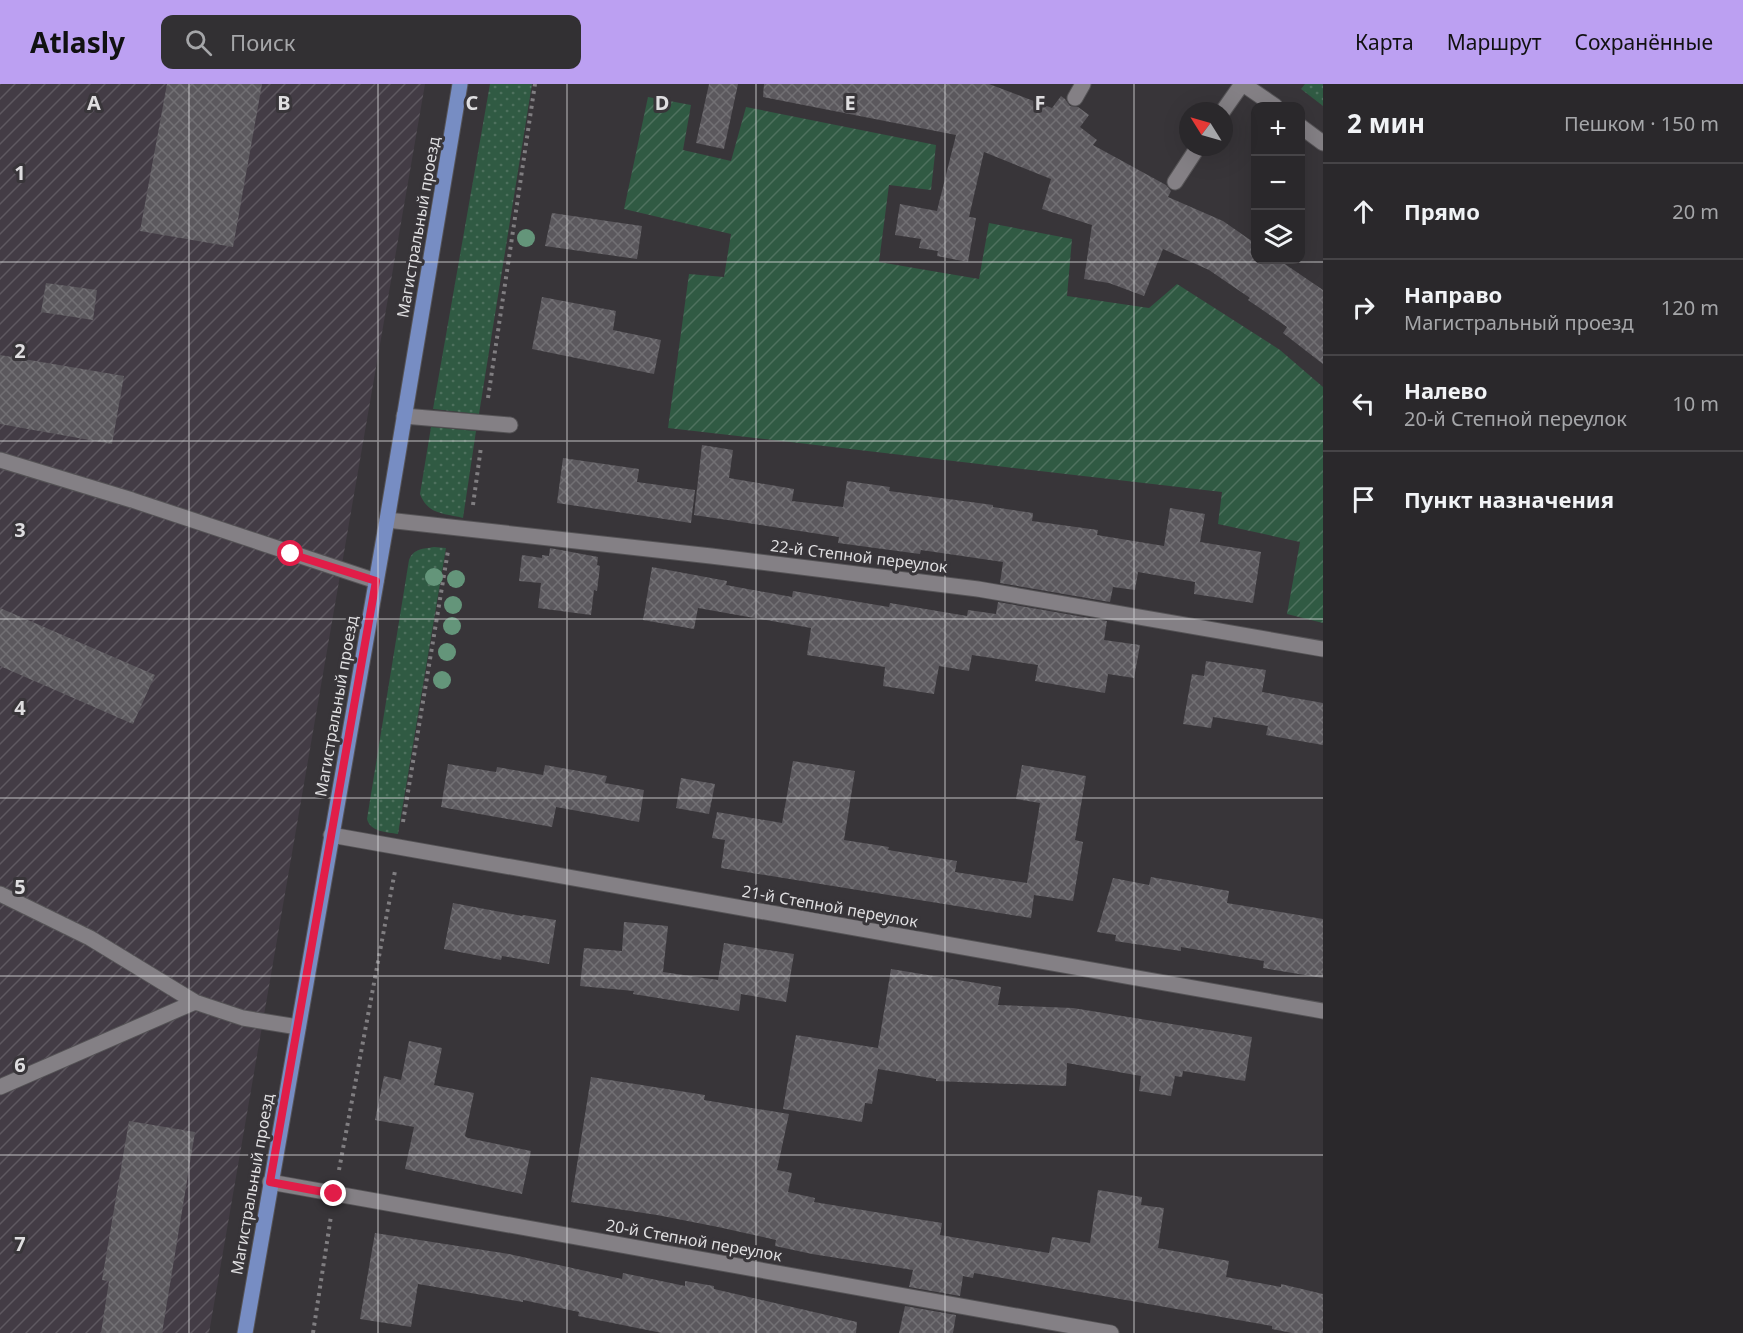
<!DOCTYPE html>
<html lang="ru">
<meta charset="utf-8">
<style>
:root{--surface:#2a282b;--page:#323033;--text:#f1f3f6;--muted:#a5a6a9;--line:#464447;--accent:#bca0f2}
body{margin:0;font-family:"Noto Sans",sans-serif;background:var(--page);color:var(--text)}
.controls{position:absolute;right:18px;top:18px;display:grid;overflow:hidden;border-radius:12px;box-shadow:0 6px 24px #0002}
.controls button{width:54px;height:54px;display:grid;place-items:center;padding:0;border:0;border-bottom:2px solid var(--line);background:var(--surface);color:var(--text);font:30px sans-serif}
.compass{position:absolute;left:1179px;top:18px;width:54px;height:54px;border-radius:50%;background:var(--surface);box-shadow:0 6px 24px #0002;rotate:307deg}
.stop{position:absolute;width:18px;height:18px;margin:-14px;border:4px solid #e11d48;border-radius:50%;background:#fff}
.stop.end{background:#e11d48;border-color:#fff;box-shadow:0 2px 6px #0008}
.list{margin:0;padding:0;list-style:none}
h2{display:flex;justify-content:space-between;align-items:center;height:78px;margin:0;padding:0 24px;font-size:26px}
h2 small{font-size:20px;font-weight:400;color:var(--muted)}
.list li{display:grid;grid-template-columns:39px 1fr auto;gap:18px;align-items:center;box-sizing:border-box;height:96px;padding:0 24px;border-top:2px solid var(--line)}
.list b{display:block;font-size:22px;white-space:nowrap}
.list p{margin:0;font-size:20px;white-space:nowrap;color:var(--muted)}
.list em{font-size:20px;font-style:normal;color:var(--muted)}
.icon{flex:none;width:33px;height:33px;fill:none;stroke:currentColor;stroke-width:2;stroke-linecap:round;stroke-linejoin:round}
.map{position:relative;flex:none;width:1323px;height:1249px;overflow:hidden}
header{display:flex;align-items:center;gap:36px;box-sizing:border-box;height:84px;padding:0 30px;background:var(--accent);color:#111}
header strong{font-size:28px}
nav{display:flex;gap:33px;margin-inline-start:auto;font-size:21px}
.search{width:420px;height:54px;background:var(--page);display:flex;align-items:center;gap:15px;box-sizing:border-box;padding:0 21px;border-radius:12px;color:var(--muted);font-size:22px}
main{display:flex}
aside{flex:1;background:var(--surface)}
.map>svg:first-child{display:block}
.industrial{fill:url(#industrial-furrows)}
.grass{fill:url(#grass-dots)}
.garden{fill:url(#garden-furrows)}
.building{fill:url(#building-cross-hatch)}
.lines{fill:none;stroke-linecap:round;stroke-linejoin:round}
.service-casing{stroke:#555356;stroke-width:17}
.minor-casing{stroke:#555356;stroke-width:17}
.tertiary-casing{stroke:#555356;stroke-width:17}
.primary-casing{stroke:#555356;stroke-width:17}
.path{stroke:#807e81;stroke-width:4;stroke-dasharray:3 4.5;stroke-linecap:butt}
.service{stroke:#848085;stroke-width:15}
.minor{stroke:#848085;stroke-width:15}
.tertiary{stroke:#848085;stroke-width:15}
.primary{stroke:#778dc3;stroke-width:15}
.tree{fill:#64957a}
.route{stroke:#e11d48;stroke-width:8}
.grid{fill:none;stroke:#dfdee0;stroke-width:1.5;stroke-opacity:0.55}
.labels{text-anchor:middle;dominant-baseline:central;stroke-width:6;stroke-linejoin:round;paint-order:stroke}
.street-label{font-size:16px;fill:#dfdee0;stroke:#383539}
.grid-label{font-size:20px;text-anchor:middle;font-weight:bold;fill:#dfdee0;stroke:#383539;stroke-width:6;stroke-linejoin:round;paint-order:stroke}
</style>
<header>
<strong>Atlasly</strong>
<div class="search"><svg class="icon" aria-label="search" viewBox="0 0 24 24"><circle cx="10" cy="10" r="6"/><path d="M15 15l6 6"/></svg>Поиск</div>
<nav><a>Карта</a><a>Маршрут</a><a>Сохранённые</a></nav>
</header>
<main>
<div class="map">
<svg width="1323" height="1249" viewBox="0 0 1323 1249">
<defs>
<pattern id="industrial-furrows" width="10" height="10" patternUnits="userSpaceOnUse" patternTransform="scale(1.5)"><rect width="10" height="10" fill="#433c45"/><path d="M-1 1l2-2M0 10L10 0M9 11l2-2" fill="none" stroke="#5e5860"/></pattern>
<pattern id="grass-dots" width="8" height="8" patternUnits="userSpaceOnUse" patternTransform="scale(1.5)"><rect width="8" height="8" fill="#305a43"/><path d="M2 2h.1M6 6h.1" fill="none" stroke="#4e715e" stroke-width="1.8" stroke-linecap="round"/></pattern>
<pattern id="garden-furrows" width="10" height="10" patternUnits="userSpaceOnUse" patternTransform="scale(1.5)"><rect width="10" height="10" fill="#305a43"/><path d="M-1 1l2-2M0 10L10 0M9 11l2-2" fill="none" stroke="#4e715e"/></pattern>
<pattern id="building-cross-hatch" width="8" height="8" patternUnits="userSpaceOnUse" patternTransform="scale(1.5)"><rect width="8" height="8" fill="#5b585d"/><path d="M0 0l8 8M0 8l8-8" fill="none" stroke="#727074"/></pattern>
</defs>
<rect width="100%" height="100%" fill="#383539"/>
<path class="industrial" d="M0,0h425l-216,1249h-209z"/>
<path class="grass" d="M490,0h42l-53,330 -46,-5z
M1305,0h18v22l-22,-17z
M431,343l45,4 -13,87c-19,-5 -35,-3 -43,-24z
M434,463l12,1 -48,286c-11,-2 -28,-2 -31,-15l42,-259c5,-12 14,-11 25,-13z"/>
<path class="garden" d="M648,13l43,8 -8,45 48,11 15,-54 190,38 -5,45 -42,-5 -10,77 100,17 10,-56 83,16 -5,57 82,12 28,-24 103,66 43,37v236l-36,-9 13,-72 -82,-18 4,-32 -554,-64 21,-154 35,3 7,-43 -107,-25z"/>
<path class="building" d="M167,0h95l-29,163 -93,-16z
M709,0h29l-14,65 -28,-6z
M764,0h225l63,24 9,-12 4,3 5,7 8,1 11,8 -9,12 17,13 -4,5 73,40 5,6 -3,6 55,24 33,23v16h23l44,30v74l-40,-31 4,-6 -39,-27 2,-2 -41,-28 -46,-21 -19,47 -35,-13 -25,-4 8,-54 -50,-16 9,-30 -67,-27 -15,65 7,1 -8,44 -31,-6 1,-5 -19,-3 2,-9 -26,-4 5,-31 37,7 19,-76 -193,-38z
M552,129l90,13 -5,33 -92,-13z
M46,199l51,7 -4,30 -52,-8z
M542,213l74,14 -3,19 48,10 -7,34 -122,-25z
M0,271l124,21 -12,68 -112,-20z
M702,361l31,5 -4,28 65,11 -2,12 51,6 4,-26 43,6 -1,4 104,14v2l40,6 -1,8 66,9 -1,5 67,11 6,-38 35,6 -5,28 61,10 -8,51 -59,-9 1,-12 -57,-10 -3,18 -22,-3 -3,15 -110,-19 3,-21 -82,-12 -1,4 -82,-11 1,-6 -145,-22z
M563,374l76,11 -2,13 58,8 -4,33 -134,-20z
M550,464l48,9 -1,8 3,1 -3,25 -3,-1 -3,25 -53,-7 3,-25 -22,-2 3,-26 20,3v-3l7,1z
M652,483l75,14 -1,4 66,12 1,-6 96,16 1,-4 77,13 1,-6 28,4 2,-12 109,19 -3,19 36,5 -6,33 -26,-4 -3,19 -70,-12 3,-16 -66,-10 -3,16 -30,-5 -5,28 -51,-8 2,-19 -78,-12 4,-27 -113,-20 -4,21 -51,-9z
M0,524l155,67 -22,49 -133,-58z
M1206,577l60,9 -4,22 61,11v42l-57,-10 2,-9 -55,-9 -2,11 -28,-4 9,-50 12,2z
M793,677l62,10 -11,69 45,7 -1,3 69,11 -2,11 72,11 13,-80 -24,-4 6,-34 64,11 -11,64 8,2 -10,59 -39,-6 -3,23 -310,-50 4,-28 -13,-2 5,-26 65,11z
M448,680l48,8 1,-5 46,8 2,-10 62,11 -2,7 39,7 -5,32 -83,-15 -4,20 -111,-20z
M681,694l34,6 -6,30 -33,-6z
M1151,793l78,14 -2,12 96,16v59l-60,-10 1,-7 -83,-14v4l-66,-10 1,-6 -19,-3 16,-54 36,7z
M453,819l69,13 1,-1 33,5 -7,44 -47,-8 -1,4 -57,-11z
M624,838l44,4 -5,46 55,8 6,-37 70,11 -8,48 -45,-8 -2,17 -106,-17 1,-3 -54,-5 4,-38 38,3z
M891,885l110,18 -3,18 75,3 179,29 -7,44 -62,-10 -1,6 -7,-1 -4,20 -32,-5 2,-15 -74,-13 -1,23 -130,-5v-2l-58,-10 -6,35 -7,-1 -3,19 -79,-13 13,-74 82,13z
M409,957l33,7 -8,37 40,8 -9,43 3,2 63,13 -9,43 -117,-25 9,-42 -39,-7 9,-44 17,4z
M591,993l114,18 -1,5 85,14 -12,56 15,3 -4,19 27,6 -1,4 128,21 -2,12 109,18 3,-16 38,6 8,-53 44,7 -1,8 23,3 -6,40 71,13 -3,16 55,10v-3l42,10v39h-31l-20,-4v-3l-298,-53 -1,5 -10,-2 -3,20 -51,-9 4,-17 -101,-16 -37,-8 1,-6 -58,-13 -61,-12 -86,-13z
M129,1037l66,11 -33,201h-61l8,-52 -7,-1z
M375,1149l134,21 113,25 1,-6 62,13v-5l29,5v3l143,33 -1,11h-194l-84,-17 1,-4 -56,-12v2l-105,-18 -7,43 -51,-8z
M905,1222l51,9 -3,18h-54z"/>
<g class="lines">
<g class="service-casing">
<path id="service" d="M1075,14l8,-14
M1223,27l19,-27
M1175,98l23,-35
M404,332l106,9
M0,376l132,40 244,81
M0,810l90,44 105,64 48,16 55,9
M0,1003l195,-85"/>
</g>
<g class="minor-casing">
<path id="minor" d="M387,436l324,36 267,33 345,60
M331,751l992,176
M270,1098l841,151"/>
</g>
<g class="tertiary-casing">
<path id="tertiary" d="M1243,0l32,22
M1300,42l23,17"/>
</g>
<g class="primary-casing">
<path id="primary" d="M245,1249l142,-813 73,-436"/>
</g>
<path class="path" d="M488,314l47,-314
M473,421l8,-58
M403,738l45,-271
M339,1086l56,-299
M313,1249l18,-117"/>
<use href="#service" class="service"/>
<use href="#minor" class="minor"/>
<use href="#tertiary" class="tertiary"/>
<use href="#primary" class="primary"/>
</g>
<g class="tree">
<circle cx="526" cy="154" r="9"/>
<circle cx="434" cy="493" r="9"/>
<circle cx="456" cy="495" r="9"/>
<circle cx="453" cy="521" r="9"/>
<circle cx="452" cy="542" r="9"/>
<circle cx="447" cy="568" r="9"/>
<circle cx="442" cy="596" r="9"/>
</g>
<g class="lines">
<path class="route" d="M291,470l85,27 -106,601 64,12"/>
</g>
<path class="grid" d="M189,0v1249M378,0v1249M567,0v1249M756,0v1249M945,0v1249M1134,0v1249M0,178h1323M0,357h1323M0,535h1323M0,714h1323M0,892h1323M0,1071h1323"/>
<g class="labels">
<g class="street-label">
<text transform="translate(418 143) rotate(-80)">Магистральный проезд</text>
<text transform="translate(859 472) rotate(7)">22-й Степной переулок</text>
<text transform="translate(336 622) rotate(-80)">Магистральный проезд</text>
<text transform="translate(830 822) rotate(10)">21-й Степной переулок</text>
<text transform="translate(252 1100) rotate(-80)">Магистральный проезд</text>
<text transform="translate(694 1156) rotate(10)">20-й Степной переулок</text>
</g>
</g>
<g class="grid-label">
<text x="94" y="26">A</text>
<text x="284" y="26">B</text>
<text x="472" y="26">C</text>
<text x="662" y="26">D</text>
<text x="850" y="26">E</text>
<text x="1040" y="26">F</text>
<text x="20" y="96">1</text>
<text x="20" y="274">2</text>
<text x="20" y="453">3</text>
<text x="20" y="631">4</text>
<text x="20" y="810">5</text>
<text x="20" y="988">6</text>
<text x="20" y="1167">7</text>
</g>
</svg>
<div class="controls">
<button>+</button>
<button>−</button>
<button><svg class="icon" aria-label="layers" viewBox="0 0 24 24"><path d="M12 4l9 5-9 5-9-5zM3 14l9 5 9-5"/></svg></button>
</div>
<svg class="compass" viewBox="-18 -18 36 36"><path d="M0-13l5 13h-10z" fill="#e53935"/><path d="M0 13l5-13h-10z" fill="#a5a6a9"/></svg>
<div class="stop" style="left:291px;top:470px"></div>
<div class="stop end" style="left:334px;top:1110px"></div>
</div>
<aside>
<h2>2 мин<small>Пешком · 150 m</small></h2>
<ul class="list">
<li><svg class="icon" aria-label="ahead" viewBox="0 0 24 24"><path d="M12 20V5M6 11l6-6 6 6"/></svg><div><b>Прямо</b></div><em>20 m</em></li>
<li><svg class="icon" aria-label="right" viewBox="0 0 24 24"><path d="M7 20v-9h11M14 6l5 5-5 5"/></svg><div><b>Направо</b><p>Магистральный проезд</p></div><em>120 m</em></li>
<li><svg class="icon" aria-label="left" viewBox="0 0 24 24"><path d="M17 20v-9H6M10 6l-5 5 5 5"/></svg><div><b>Налево</b><p>20-й Степной переулок</p></div><em>10 m</em></li>
<li><svg class="icon" aria-label="arrive" viewBox="0 0 24 24"><path d="M6 21V4h12l-3 4 3 4H6"/></svg><div><b>Пункт назначения</b></div></li>
</ul>
</aside>
</main>
